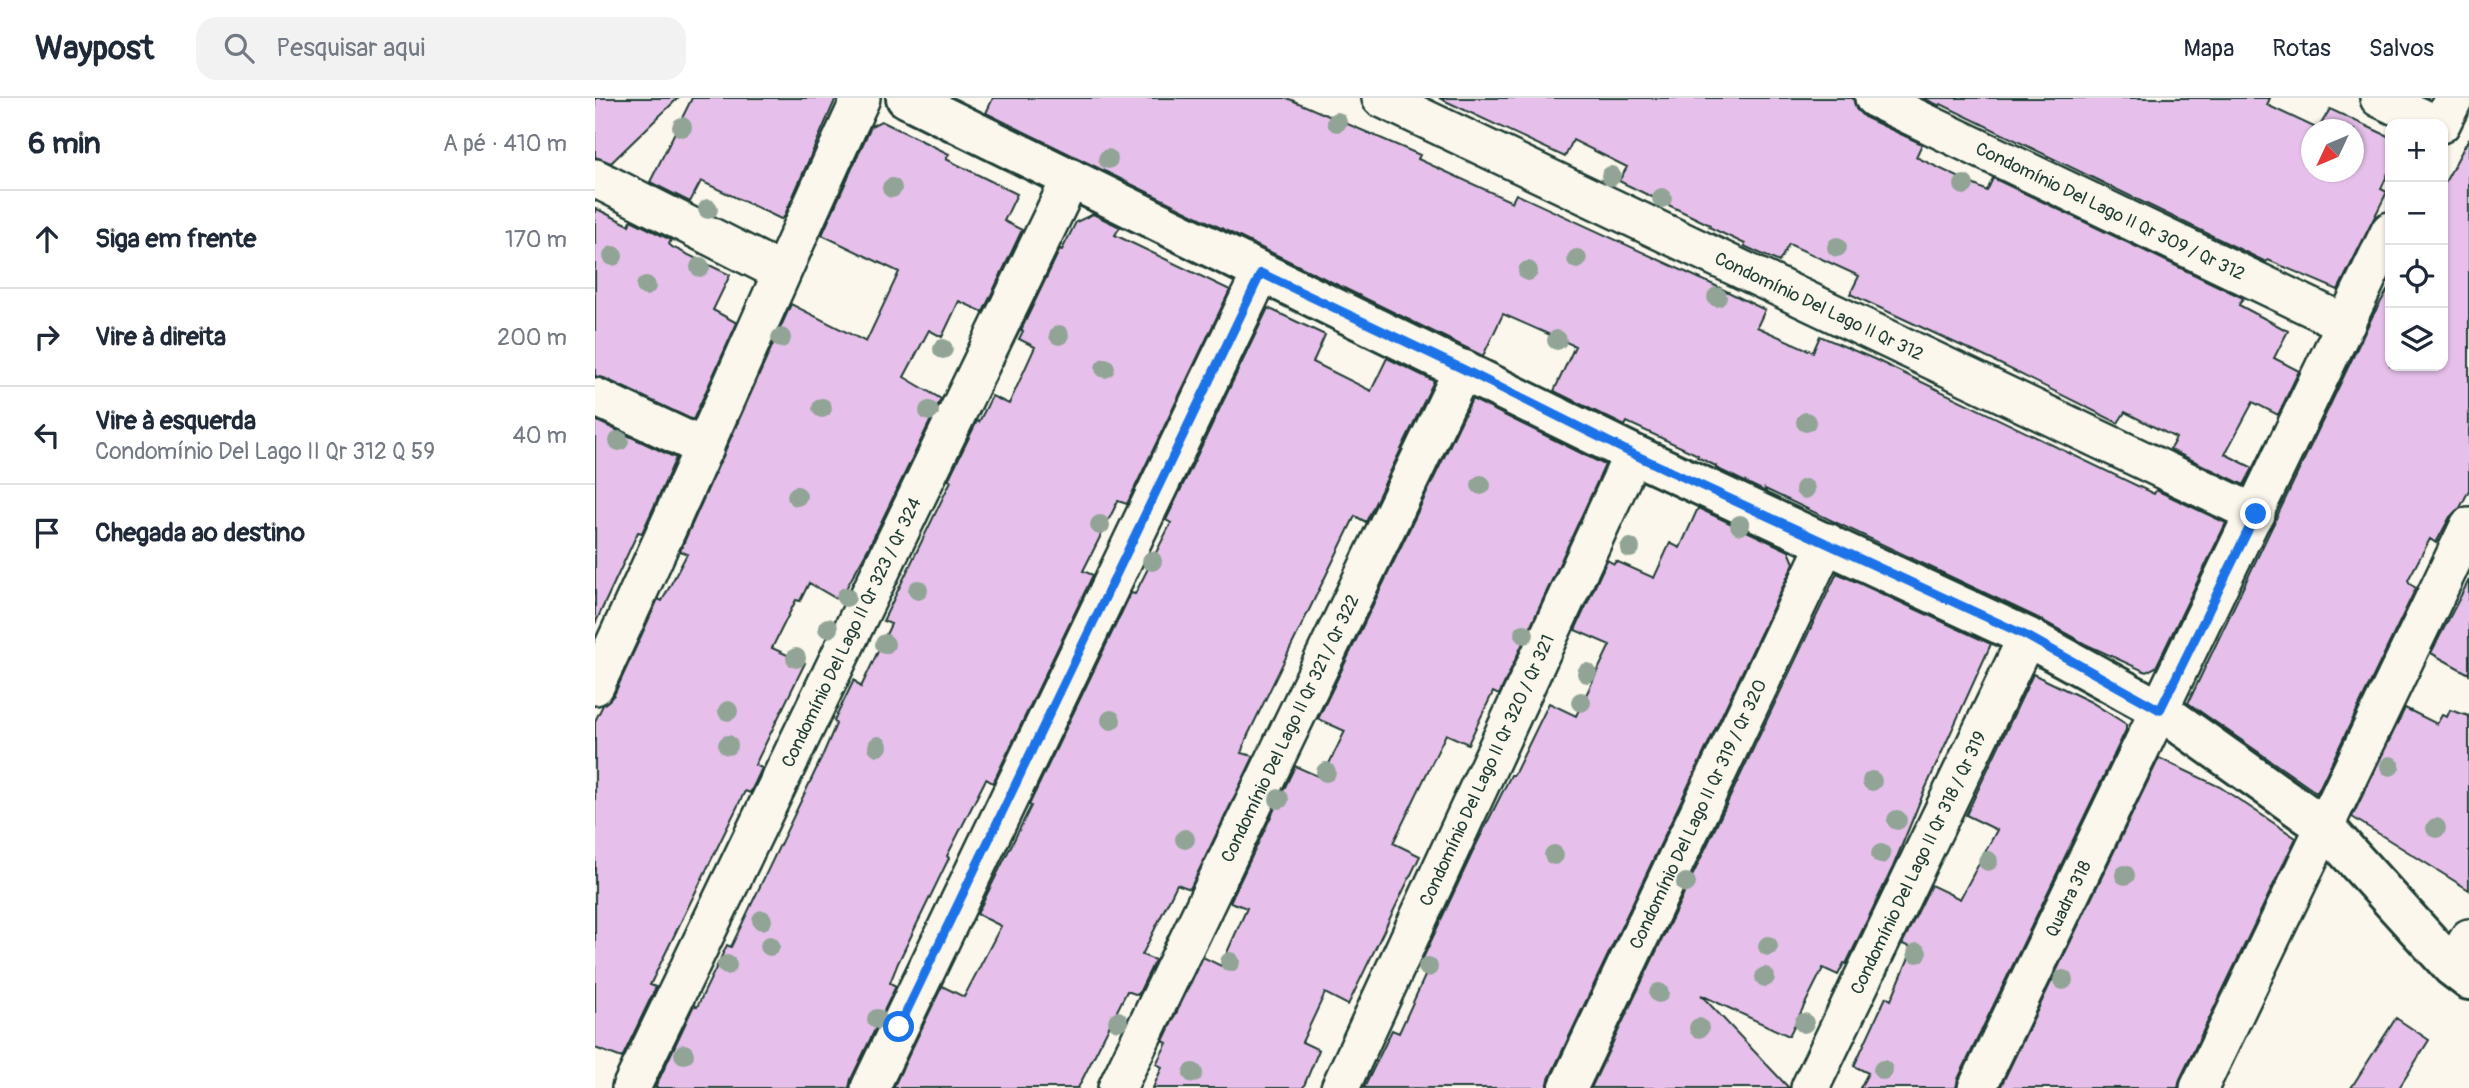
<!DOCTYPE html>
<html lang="pt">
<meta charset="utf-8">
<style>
:root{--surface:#fff;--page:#f2f2f3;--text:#1f2937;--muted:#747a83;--line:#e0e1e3}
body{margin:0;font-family:Pangolin,sans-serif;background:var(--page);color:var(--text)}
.controls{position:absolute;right:21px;top:21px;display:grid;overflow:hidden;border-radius:14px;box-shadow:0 2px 5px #0004}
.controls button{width:63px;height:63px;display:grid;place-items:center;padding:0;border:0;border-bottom:2px solid var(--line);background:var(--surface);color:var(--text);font:35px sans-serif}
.compass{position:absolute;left:1706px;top:21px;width:63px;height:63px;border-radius:50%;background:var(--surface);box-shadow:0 2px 5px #0004;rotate:226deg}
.stop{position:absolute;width:21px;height:21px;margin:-16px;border:5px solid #1a73e8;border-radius:50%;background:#fff}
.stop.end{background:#1a73e8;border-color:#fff;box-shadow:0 2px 7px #0008}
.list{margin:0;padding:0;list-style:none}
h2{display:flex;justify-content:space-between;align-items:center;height:91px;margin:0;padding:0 28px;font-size:30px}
h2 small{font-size:23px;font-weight:400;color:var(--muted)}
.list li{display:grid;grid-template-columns:46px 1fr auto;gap:21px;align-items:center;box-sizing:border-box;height:98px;padding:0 28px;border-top:2px solid var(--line)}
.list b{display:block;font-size:26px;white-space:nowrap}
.list p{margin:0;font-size:23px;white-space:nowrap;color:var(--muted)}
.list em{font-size:23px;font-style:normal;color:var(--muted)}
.icon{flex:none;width:38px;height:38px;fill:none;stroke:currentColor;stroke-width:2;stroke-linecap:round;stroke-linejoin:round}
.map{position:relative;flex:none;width:1874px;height:990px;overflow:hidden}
header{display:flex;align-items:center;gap:42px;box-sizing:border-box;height:98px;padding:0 35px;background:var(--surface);border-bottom:2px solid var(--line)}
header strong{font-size:33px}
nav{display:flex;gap:38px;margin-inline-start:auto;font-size:24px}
.search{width:490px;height:63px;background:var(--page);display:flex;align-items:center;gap:18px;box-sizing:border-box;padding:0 24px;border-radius:21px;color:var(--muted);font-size:26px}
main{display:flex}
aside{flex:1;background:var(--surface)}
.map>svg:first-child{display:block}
.building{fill:#e6c0ea;stroke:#1f3d34;stroke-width:2;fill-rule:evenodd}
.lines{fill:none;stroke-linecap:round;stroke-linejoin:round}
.minor-casing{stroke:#1f3d34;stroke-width:42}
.tertiary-casing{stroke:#1f3d34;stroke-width:44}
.minor{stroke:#fbf7ec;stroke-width:37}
.tertiary{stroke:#fbf7ec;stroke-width:38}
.tree{fill:#91a496}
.route{stroke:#1a73e8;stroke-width:9}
.labels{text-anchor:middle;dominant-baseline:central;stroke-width:5;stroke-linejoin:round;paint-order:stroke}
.street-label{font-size:18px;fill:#1f3d34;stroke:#fbf7ec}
</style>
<header>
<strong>Waypost</strong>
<div class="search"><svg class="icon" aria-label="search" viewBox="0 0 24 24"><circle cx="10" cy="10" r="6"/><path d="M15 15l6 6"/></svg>Pesquisar aqui</div>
<nav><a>Mapa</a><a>Rotas</a><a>Salvos</a></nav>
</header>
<main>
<aside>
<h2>6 min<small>A pé · 410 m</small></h2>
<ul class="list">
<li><svg class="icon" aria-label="ahead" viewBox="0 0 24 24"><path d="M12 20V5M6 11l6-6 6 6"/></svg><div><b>Siga em frente</b></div><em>170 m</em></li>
<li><svg class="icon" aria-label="right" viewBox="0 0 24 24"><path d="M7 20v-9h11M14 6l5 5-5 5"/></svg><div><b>Vire à direita</b></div><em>200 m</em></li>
<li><svg class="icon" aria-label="left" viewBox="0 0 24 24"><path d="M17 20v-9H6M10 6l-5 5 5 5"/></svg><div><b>Vire à esquerda</b><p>Condomínio Del Lago II Qr 312 Q 59</p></div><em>40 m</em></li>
<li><svg class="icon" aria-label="arrive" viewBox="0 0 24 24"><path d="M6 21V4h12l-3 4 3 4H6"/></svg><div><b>Chegada ao destino</b></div></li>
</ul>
</aside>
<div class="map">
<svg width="1874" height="990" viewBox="0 0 1874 990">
<rect width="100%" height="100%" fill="#fbf7ec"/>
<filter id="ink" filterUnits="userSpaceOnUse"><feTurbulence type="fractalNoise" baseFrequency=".0143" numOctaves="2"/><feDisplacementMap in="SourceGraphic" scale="14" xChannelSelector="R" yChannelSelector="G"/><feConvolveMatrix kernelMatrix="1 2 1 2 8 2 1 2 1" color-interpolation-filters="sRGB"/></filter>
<g filter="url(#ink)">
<path class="building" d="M0,0h83l-67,65 -16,-6z
M97,0h144l-52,119 -3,2 -80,-38 -11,21 -40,-20z
M398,0h294l133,57 -2,4 94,43 4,-8 200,92 49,24 -8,17 56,25 7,-16 54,23 280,135 2,-4 70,33 -70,144 -10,5 -61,-28 -49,-27 -271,-128 1,3 -50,-24v-2l-19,-9 1,-2 -71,-33 -2,4 -71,-35 21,-45 -72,-32 -20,42 -497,-243z
M844,0h414l3,11 8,8 58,27 -6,13 71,34 6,-13 250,120 -4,7 49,26 -14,27 25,13 -21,44 -25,-13 -28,52 28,14 -9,17 -69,-33 -5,-3 6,-11 -51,-26 -7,11 -124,-62 -144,-67 9,-18 -70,-32 -10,18 -35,-16 1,-2 -36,-17 1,-2 -91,-44 8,-14 -54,-27 -8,17z
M1328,0h347l-3,7 51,24 12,-20 60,28v32l-9,20 6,3 -49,98 -70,-30 -2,2 -325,-158 -1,2zM1717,32h42v42h-42z
M286,23l68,33 -3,5 71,35 -13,27 18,9 -39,82 -24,-11 -17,36 -13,-7 -25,47 37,22 -72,148 -26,47 -3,-1 -3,6 -28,-16 -9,18 -4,-1 -24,48 33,15 -50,102 7,3 -7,15 -5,10 -5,-2 -75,153 -20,41 6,2 -34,71 -27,-10v-327l8,-16 11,-10 44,-96 4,2 25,-47 -7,-3 111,-247 75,38 33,-70 -77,-37 49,-109z
M1874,40v352l-9,18 -10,9 -14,26 -6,-4 -22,41 2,4 6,4 -99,205 -129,-90 184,-386 18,-31v80h53v-180z
M0,110l34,17 2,-5 40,20 -2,4 3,3 58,28 -17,35 24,13 -44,97 -89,-42 -9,-2z
M498,116l27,13 -5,8 115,55 -103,214 -9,-3 -35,70 10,4 -100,208 -7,-4 -39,77 2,2 -51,105 -8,20 6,3 -45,93 -2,9h-194l39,-83 3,2 30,-62 4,2 90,-188 15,-35 -2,-3 20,-41 7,7 30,-63 -8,-3 68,-140 -3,-1 29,-59 2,1 13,-26 17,8 26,-57 -16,-8 4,-8 -2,-1 39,-81 2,1 14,-28z
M673,210l57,27 -12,27 58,29 16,-33 47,23 -68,141 -11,-6 -107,219 -7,18 13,3 -64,133 -13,-5 -35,71 13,5 -17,35 -11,-4 -49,97h-185l49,-102 22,11 37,-71 -24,-12 54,-108 -2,-1 102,-212 4,1 36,-71 -5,-3z
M877,301l133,66 -106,230 -6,-3 -25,52 -22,-10 -53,109 27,13 -72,149 -23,-12 -23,49 17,8 -16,38h-150l9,-21 -6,-3 11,-21 -4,-2 40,-84 18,9 26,-58 -17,-6 65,-136 27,12 23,-47 -27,-12z
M0,322l81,38 -34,75 -4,-1 -43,92z
M1103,410l91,43 5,12 -245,516 -2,9h-183l28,-58 7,3 31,-68 -7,-7 53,-113 35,-70h3l35,-72 27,13 34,-71 -35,-15 32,-70 7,4 2,-3 38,17 16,-35 10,5z
M1242,475l154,71 -68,150 -30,73 -47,97 -2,-1 -6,12 -15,-7 -34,68 -88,-41 88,93h-198z
M1874,482v94l-38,-21z
M1438,576l58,28 35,22v6l-168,349 -2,9h-96l8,-15 -14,-7 32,-69 5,3 22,-52 -11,-4 29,-59 29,14 37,-69 -31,-15z
M1810,610l32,16 5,-9 5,2 3,-7 19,6v174l-117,-73z
M1564,660l61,29 76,51 -116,241 -2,9h-178z
M1801,920l33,22 -30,48h-48z"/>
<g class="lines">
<g class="minor-casing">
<g id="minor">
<path id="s1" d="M786,0l875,416"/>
<path id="s2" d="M1279,0l472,226"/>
<path d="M1784,0l55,26"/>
<path d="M1846,26l13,-26"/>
<path d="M0,80l186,94"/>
<path d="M0,299l110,51"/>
<path d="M0,588c92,-195 176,-393 266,-588"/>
<path d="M1857,869l17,-29"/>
<path id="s3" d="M36,990l440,-910"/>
<path d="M275,990l391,-815"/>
<path id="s4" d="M522,990l346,-719"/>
<path id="s5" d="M745,990l293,-634"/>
<path id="s6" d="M973,990l259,-546"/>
<path id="s7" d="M1215,990l217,-451"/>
<path id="s8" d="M1382,990l413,-857"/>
<path d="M1604,990l270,-562"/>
</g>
</g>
<g class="tertiary-casing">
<path id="tertiary" d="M311,0l727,356 394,183 133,73 165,117 127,140 17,13"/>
</g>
<use href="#minor" class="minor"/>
<use href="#tertiary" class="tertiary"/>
</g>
<g class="tree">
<circle cx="742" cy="24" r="10"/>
<circle cx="87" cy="29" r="10"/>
<circle cx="513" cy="61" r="10"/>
<circle cx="1016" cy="78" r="10"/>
<circle cx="1369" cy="87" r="10"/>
<circle cx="297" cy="90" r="10"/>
<circle cx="1067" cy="100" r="10"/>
<circle cx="113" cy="111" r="10"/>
<circle cx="1242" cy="149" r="10"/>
<circle cx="18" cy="158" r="10"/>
<circle cx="982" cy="161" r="10"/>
<circle cx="105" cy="169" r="10"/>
<circle cx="933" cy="173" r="10"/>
<circle cx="51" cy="188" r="10"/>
<circle cx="1122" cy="199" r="10"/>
<circle cx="464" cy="237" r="10"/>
<circle cx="186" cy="240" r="10"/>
<circle cx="962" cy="242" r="10"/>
<circle cx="348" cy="251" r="10"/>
<circle cx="510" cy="270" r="10"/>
<circle cx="227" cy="310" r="10"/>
<circle cx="334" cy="313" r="10"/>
<circle cx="1211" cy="324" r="10"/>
<circle cx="24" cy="343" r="10"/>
<circle cx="886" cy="387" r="10"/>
<circle cx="1210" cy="391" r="10"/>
<circle cx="202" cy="398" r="10"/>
<circle cx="505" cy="427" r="10"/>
<circle cx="1145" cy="427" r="10"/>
<circle cx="1035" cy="450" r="10"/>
<circle cx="557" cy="463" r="10"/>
<circle cx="323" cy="492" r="10"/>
<circle cx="251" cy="499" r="10"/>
<circle cx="233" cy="530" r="10"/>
<circle cx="929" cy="536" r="10"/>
<circle cx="290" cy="546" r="10"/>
<circle cx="201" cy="560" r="10"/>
<circle cx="992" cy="575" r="10"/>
<circle cx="986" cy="604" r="10"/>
<circle cx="133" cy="613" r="10"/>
<circle cx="516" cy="622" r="10"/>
<circle cx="133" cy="647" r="10"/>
<circle cx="283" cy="648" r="10"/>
<circle cx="1795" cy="668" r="10"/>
<circle cx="731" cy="674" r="10"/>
<circle cx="1277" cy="683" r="10"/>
<circle cx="684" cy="701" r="10"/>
<circle cx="1302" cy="722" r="10"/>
<circle cx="1841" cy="730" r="10"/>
<circle cx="590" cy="741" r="10"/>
<circle cx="1286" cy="756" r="10"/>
<circle cx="959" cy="757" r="10"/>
<circle cx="1393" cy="763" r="10"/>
<circle cx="1530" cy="777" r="10"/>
<circle cx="1091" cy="785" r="10"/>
<circle cx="167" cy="822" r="10"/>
<circle cx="175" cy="848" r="10"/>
<circle cx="1173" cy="848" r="10"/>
<circle cx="1322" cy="855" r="10"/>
<circle cx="635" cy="864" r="10"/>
<circle cx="132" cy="867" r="10"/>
<circle cx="833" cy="869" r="10"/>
<circle cx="1170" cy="879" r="10"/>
<circle cx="1468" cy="882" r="10"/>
<circle cx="1064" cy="895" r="10"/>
<circle cx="282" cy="921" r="10"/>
<circle cx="523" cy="923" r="10"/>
<circle cx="1209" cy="925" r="10"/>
<circle cx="1104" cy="930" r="10"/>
<circle cx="89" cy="956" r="10"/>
<circle cx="1288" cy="972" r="10"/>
<circle cx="598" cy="975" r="10"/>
</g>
</g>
<g class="lines" filter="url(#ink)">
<path class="route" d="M304,929l362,-754 202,96 170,85 394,182 133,74 96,-196"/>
</g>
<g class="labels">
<g class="street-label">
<text stroke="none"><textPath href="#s2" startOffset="262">Condomínio Del Lago II Qr 309 / Qr 312</textPath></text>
<text stroke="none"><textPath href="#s1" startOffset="485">Condomínio Del Lago II Qr 312</textPath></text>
<text stroke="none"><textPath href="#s3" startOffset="506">Condomínio Del Lago II Qr 323 / Qr 324</textPath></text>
<text stroke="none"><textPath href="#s4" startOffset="399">Condomínio Del Lago II Qr 321 / Qr 322</textPath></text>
<text stroke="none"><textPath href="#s5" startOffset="350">Condomínio Del Lago II Qr 320 / Qr 321</textPath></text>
<text stroke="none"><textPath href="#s6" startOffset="303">Condomínio Del Lago II Qr 319 / Qr 320</textPath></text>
<text stroke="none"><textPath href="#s7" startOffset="250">Condomínio Del Lago II Qr 318 / Qr 319</textPath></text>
<text stroke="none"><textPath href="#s8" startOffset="210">Quadra 318</textPath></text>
</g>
</g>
</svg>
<div class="controls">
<button>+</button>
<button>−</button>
<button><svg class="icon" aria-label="locate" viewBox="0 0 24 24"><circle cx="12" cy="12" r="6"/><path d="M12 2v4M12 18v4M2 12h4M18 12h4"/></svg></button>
<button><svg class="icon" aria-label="layers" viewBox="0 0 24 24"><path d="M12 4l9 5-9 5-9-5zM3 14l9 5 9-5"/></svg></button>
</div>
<svg class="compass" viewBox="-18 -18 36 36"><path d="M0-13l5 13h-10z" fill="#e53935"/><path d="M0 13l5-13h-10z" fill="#747a83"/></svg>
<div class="stop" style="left:304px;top:929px"></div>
<div class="stop end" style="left:1661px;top:416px"></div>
</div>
</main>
